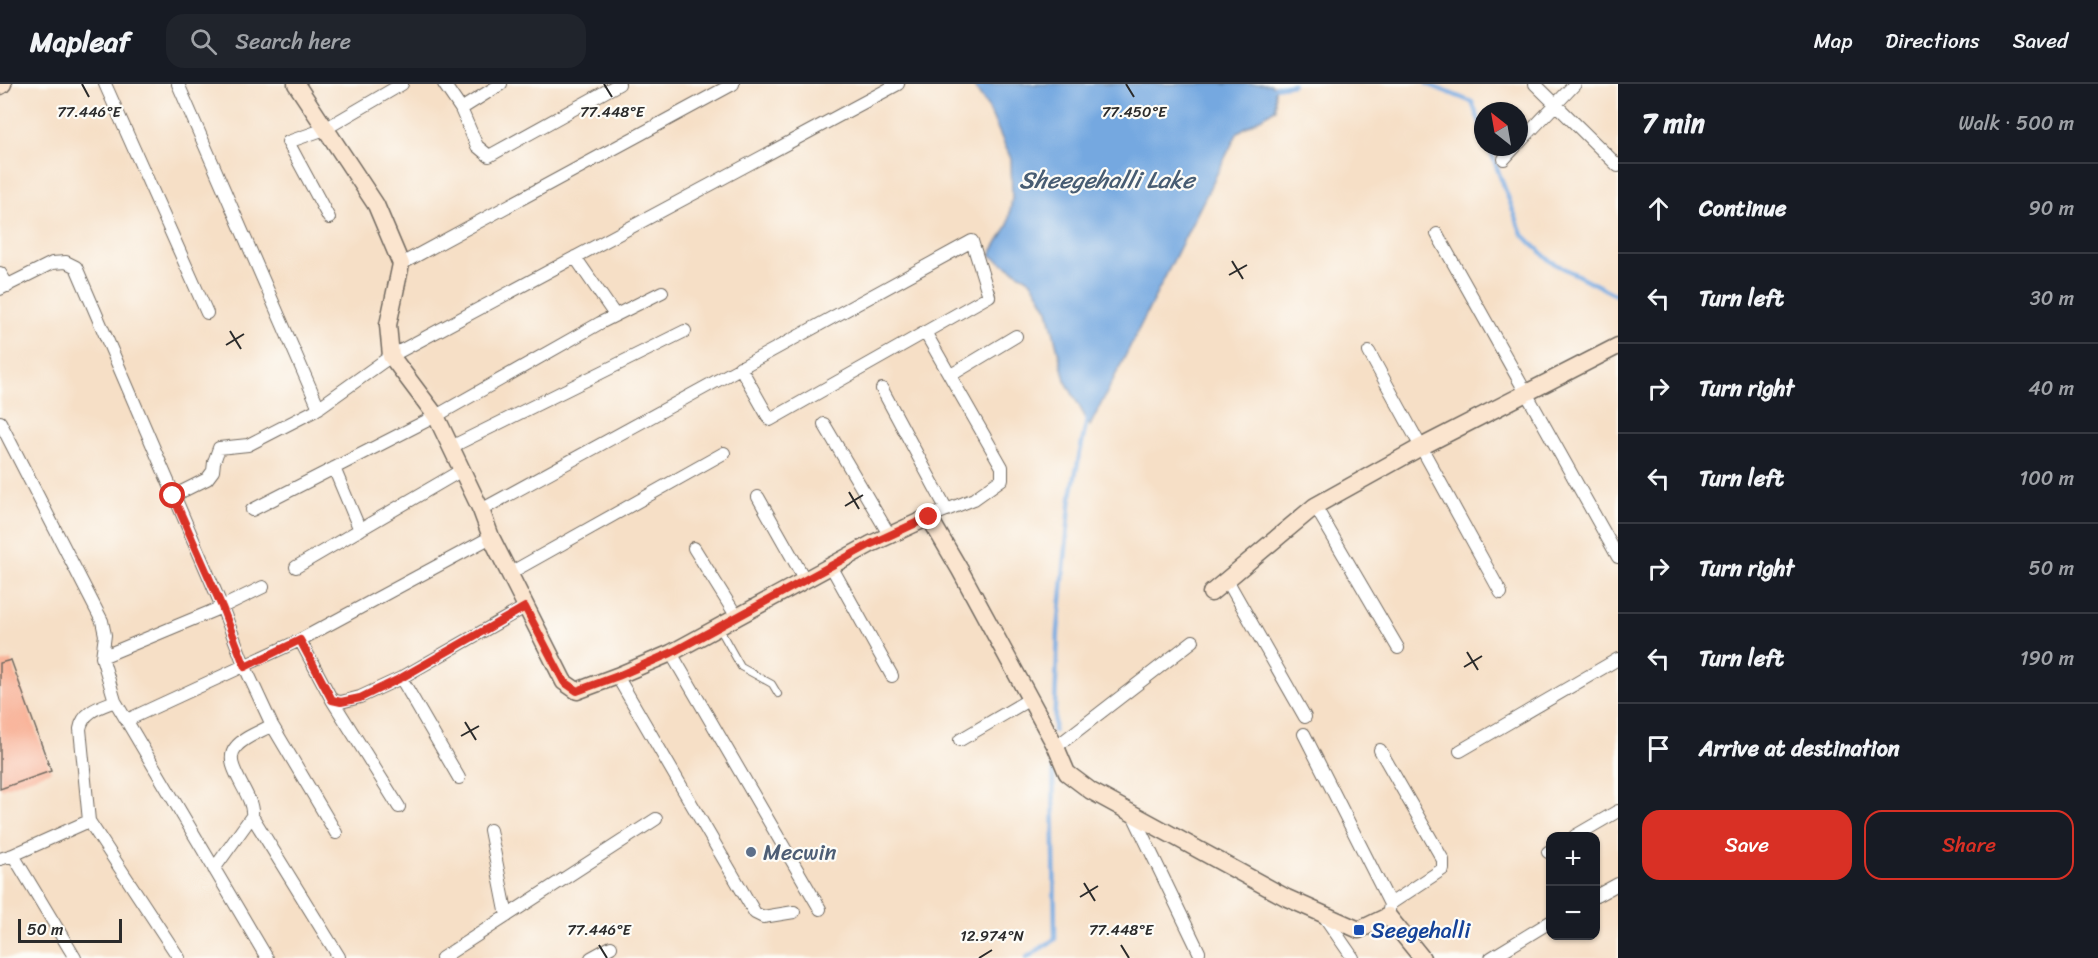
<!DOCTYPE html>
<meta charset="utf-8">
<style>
:root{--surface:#171b24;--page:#20242c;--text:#f1f3f6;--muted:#9ea1a6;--line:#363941;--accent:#d93025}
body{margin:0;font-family:Sriracha,sans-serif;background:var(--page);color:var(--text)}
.controls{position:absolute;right:18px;bottom:18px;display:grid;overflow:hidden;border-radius:12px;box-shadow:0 2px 4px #0004}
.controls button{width:54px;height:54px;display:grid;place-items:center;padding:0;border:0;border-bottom:2px solid var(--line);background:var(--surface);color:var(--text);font:30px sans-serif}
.compass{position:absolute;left:1474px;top:18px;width:54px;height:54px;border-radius:50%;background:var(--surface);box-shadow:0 2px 4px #0004;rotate:329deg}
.scale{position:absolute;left:18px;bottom:15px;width:104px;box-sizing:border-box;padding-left:6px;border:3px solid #2b2b2b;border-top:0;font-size:16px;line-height:21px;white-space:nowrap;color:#2b2b2b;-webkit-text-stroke:4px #fdfcf7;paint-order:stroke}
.stop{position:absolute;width:18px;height:18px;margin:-14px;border:4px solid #d93025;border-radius:50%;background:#fff}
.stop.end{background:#d93025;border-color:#fff;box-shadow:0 2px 6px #0008}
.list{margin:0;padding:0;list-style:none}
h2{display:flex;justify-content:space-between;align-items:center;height:78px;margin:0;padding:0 24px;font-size:26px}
h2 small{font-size:20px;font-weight:400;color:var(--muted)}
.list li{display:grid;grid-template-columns:39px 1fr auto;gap:18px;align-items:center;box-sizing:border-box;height:90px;padding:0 24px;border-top:2px solid var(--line)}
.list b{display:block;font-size:22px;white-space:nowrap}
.list em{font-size:20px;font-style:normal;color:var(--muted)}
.actions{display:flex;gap:12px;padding:18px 24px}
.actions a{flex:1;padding:14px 0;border:2px solid var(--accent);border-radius:18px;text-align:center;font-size:21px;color:var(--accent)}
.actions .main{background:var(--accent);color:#fff}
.icon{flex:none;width:33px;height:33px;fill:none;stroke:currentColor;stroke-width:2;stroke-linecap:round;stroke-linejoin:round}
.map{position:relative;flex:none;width:1618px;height:874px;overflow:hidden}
header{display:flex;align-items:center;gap:36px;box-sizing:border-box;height:84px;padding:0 30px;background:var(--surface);border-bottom:2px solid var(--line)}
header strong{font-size:28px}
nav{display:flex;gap:33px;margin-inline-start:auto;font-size:21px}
.search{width:420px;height:54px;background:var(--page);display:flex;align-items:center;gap:15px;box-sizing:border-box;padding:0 21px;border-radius:18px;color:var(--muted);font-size:22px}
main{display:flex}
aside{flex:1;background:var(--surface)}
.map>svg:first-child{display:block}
.water{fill:#74a8e0;stroke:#506a86;stroke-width:1.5}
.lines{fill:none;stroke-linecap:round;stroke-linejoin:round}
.stream{stroke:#74a8e0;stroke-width:4.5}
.building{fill:#f8ad92}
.lane-casing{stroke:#726a61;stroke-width:8}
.street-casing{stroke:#726a61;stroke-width:14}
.secondary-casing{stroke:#726a61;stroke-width:19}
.lane{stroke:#fff;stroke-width:6}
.street{stroke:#fff;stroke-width:12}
.secondary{stroke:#fbe5cf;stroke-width:16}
.route{stroke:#d93025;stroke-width:8}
.ticks{fill:none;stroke:#2b2b2b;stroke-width:2}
.service-dot{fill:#5c6f8a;stroke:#fdfcf7;stroke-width:2}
.transit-dot{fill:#1a4fb4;stroke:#fdfcf7;stroke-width:2}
.labels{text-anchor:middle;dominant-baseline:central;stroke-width:4.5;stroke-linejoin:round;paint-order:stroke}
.service-label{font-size:22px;fill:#4e5e75;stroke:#fdfcf7;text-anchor:start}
.transit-label{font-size:22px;fill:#164399;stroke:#fdfcf7;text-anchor:start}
.water-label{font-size:24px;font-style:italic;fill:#485d73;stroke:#fdfcf7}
.ticks-label{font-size:15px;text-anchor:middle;fill:#2b2b2b;stroke:#fdfcf7;stroke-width:4.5;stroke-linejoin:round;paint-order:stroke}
</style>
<header>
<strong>Mapleaf</strong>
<div class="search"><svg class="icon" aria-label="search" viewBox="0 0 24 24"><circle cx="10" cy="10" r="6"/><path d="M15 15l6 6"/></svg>Search here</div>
<nav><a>Map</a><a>Directions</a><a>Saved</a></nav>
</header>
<main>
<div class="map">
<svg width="1618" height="874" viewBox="0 0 1618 874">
<rect width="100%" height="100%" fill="#fdfcf7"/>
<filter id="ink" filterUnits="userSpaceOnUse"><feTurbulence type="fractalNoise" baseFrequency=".0167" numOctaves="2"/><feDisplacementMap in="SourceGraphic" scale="12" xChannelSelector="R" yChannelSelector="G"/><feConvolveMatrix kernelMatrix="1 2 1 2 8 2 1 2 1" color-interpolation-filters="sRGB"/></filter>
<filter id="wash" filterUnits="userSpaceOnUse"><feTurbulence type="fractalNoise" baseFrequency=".008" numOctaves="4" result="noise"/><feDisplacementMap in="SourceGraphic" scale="24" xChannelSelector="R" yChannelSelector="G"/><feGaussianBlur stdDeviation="1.35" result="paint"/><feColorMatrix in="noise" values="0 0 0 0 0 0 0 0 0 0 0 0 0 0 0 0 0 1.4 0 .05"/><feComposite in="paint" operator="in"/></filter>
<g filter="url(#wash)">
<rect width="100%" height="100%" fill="#f6dfc6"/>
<path class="water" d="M972,0h298l5,3v22l-37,23 -148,294 -25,-46 -17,-70 -17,-29 -41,-26 18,-30 4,-27 -1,-39 -23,-52z"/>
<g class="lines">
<path class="stream" d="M1427,0l45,18 11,29
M1275,3l18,-3
M1489,63l33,87 28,27 68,35
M1054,647l4,-100 13,-136 17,-80
M1026,874l29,-19 -2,-182"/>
</g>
<g id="blocks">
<path class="building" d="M11,576l40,111 -51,18v-126z"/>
</g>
</g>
<g filter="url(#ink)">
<use href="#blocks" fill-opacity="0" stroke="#726a61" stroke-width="1.5"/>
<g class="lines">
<g class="lane-casing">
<path id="lane" d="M719,544l22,39 31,17 6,10"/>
</g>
<g class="street-casing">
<path id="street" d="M105,0l102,229
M178,0l141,324
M444,0l17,25 16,37 12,10 130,-72
M1535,0l83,82
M461,25l40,-25
M1519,59l56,-59
M1504,75l11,-12
M329,134l-41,-76 37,-13 77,-45
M1437,150l181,323
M575,173l40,58
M401,180l332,-180
M0,189l8,13
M0,205l52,-26 14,-1 10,5 146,340 23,60 27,58 64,108
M925,248l77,135v12l-28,20 -45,18
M1369,268l132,241
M951,291l65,-39
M882,305l65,121
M0,338l102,199 3,14 -3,22 13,44c-15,6 -32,10 -35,28l9,92
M824,340l66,112
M451,363l234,-116
M334,384l26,62
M173,412l34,-17 6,-8 1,-9 5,-14 29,-3 66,-34 77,-55 507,-272
M758,413l47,83
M1315,422l83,142
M252,426l184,-94 164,-93 62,-31
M481,426l491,-269 17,55 -219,124 -30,-53
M694,464l43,69
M831,482l61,110
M296,483l166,-97
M510,489l214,-120
M1227,496l78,137
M671,569l149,256
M102,573l120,-50 41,-20
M617,592l138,237 8,4 31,-5
M401,594l58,100
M332,616l9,2 19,-5 41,-19 124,-71
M115,617l152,257
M127,636l173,-80
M1304,650l86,170 -2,12
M960,656l70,-41
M1056,663l137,-106
M1380,666l63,110v9l-53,35
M1460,667l158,-92
M399,723l-67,-107 -32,-60 191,-103
M1133,731l66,137
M252,732l87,141
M490,746l17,86
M1575,752l43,-25
M1548,768l2,-1
M13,771l62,103
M0,775l13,-4 76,-34 90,137
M214,785l38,-53c3,-22 -32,-51 -16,-69 8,-10 26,-16 36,-22
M1596,812l22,-12
M1324,832l29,42
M442,874l214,-139
M591,874l20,-11
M1491,874l59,-36"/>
</g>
<g class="secondary-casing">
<path id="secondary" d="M296,0l80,121 25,59 -13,61 3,31 45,60 45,94 10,27 73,145 13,9 40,-15 54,-23 200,-109 58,-27 31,53 96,177 11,26 24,18 196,107 72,32 29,-14 34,42
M0,2l3,-2
M1211,509l104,-87 106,-59 197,-101"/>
</g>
<use href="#lane" class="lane"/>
<use href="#street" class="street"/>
<use href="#secondary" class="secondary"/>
</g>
</g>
<g class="lines" filter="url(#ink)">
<path class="route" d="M173,412l49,111 23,60 55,-27 32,60 9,2 19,-4 41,-20 124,-71 39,75 13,9 41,-15 53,-23 200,-109 58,-27"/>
</g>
<path class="ticks" d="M82,0l7,13M604,0l8,13M1126,0l8,13M1232,177l11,18M1229,191l18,-10M230,247l11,18M226,261l18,-11M849,408l10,17M845,422l18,-11M1467,568l11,18M1464,583l18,-11M465,638l11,18M461,652l18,-10M1084,799l11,18M1080,813l18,-11M599,861l8,13M1121,861l8,13M979,874l13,-8"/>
<circle class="service-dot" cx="751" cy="768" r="6"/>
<rect class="transit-dot" x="1353" y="840" width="12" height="12" rx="3"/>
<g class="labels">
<g class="service-label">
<text x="763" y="768">Mecwin</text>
</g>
<g class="transit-label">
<text x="1371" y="846">Seegehalli</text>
</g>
<g class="water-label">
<text x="1107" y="96">Sheegehalli Lake</text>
</g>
</g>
<g class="ticks-label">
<text x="89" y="33">77.446°E</text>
<text x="612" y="33">77.448°E</text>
<text x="1134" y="33">77.450°E</text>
<text x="599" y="851">77.446°E</text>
<text x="1121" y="851">77.448°E</text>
<text x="992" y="857">12.974°N</text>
</g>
</svg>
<div class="controls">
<button>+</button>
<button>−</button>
</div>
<svg class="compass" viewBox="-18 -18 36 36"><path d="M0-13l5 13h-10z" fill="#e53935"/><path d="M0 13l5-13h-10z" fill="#9ea1a6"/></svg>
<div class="scale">50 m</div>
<div class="stop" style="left:173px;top:412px"></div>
<div class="stop end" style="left:929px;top:433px"></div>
</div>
<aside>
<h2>7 min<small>Walk · 500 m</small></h2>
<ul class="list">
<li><svg class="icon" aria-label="ahead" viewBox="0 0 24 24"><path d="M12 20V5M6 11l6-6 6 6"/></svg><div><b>Continue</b></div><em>90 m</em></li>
<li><svg class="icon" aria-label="left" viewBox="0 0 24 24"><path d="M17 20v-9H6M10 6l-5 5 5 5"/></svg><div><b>Turn left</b></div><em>30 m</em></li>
<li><svg class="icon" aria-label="right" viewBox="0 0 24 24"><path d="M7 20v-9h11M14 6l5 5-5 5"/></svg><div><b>Turn right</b></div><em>40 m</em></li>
<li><svg class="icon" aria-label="left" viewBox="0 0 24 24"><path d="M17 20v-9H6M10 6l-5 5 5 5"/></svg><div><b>Turn left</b></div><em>100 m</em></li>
<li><svg class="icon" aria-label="right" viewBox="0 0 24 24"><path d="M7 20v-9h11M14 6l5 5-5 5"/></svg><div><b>Turn right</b></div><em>50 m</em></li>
<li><svg class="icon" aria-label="left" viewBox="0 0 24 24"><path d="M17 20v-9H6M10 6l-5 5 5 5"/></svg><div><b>Turn left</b></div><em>190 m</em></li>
<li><svg class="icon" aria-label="arrive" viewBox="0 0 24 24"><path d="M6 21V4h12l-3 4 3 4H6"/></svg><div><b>Arrive at destination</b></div></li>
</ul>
<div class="actions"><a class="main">Save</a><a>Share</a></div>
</aside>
</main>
